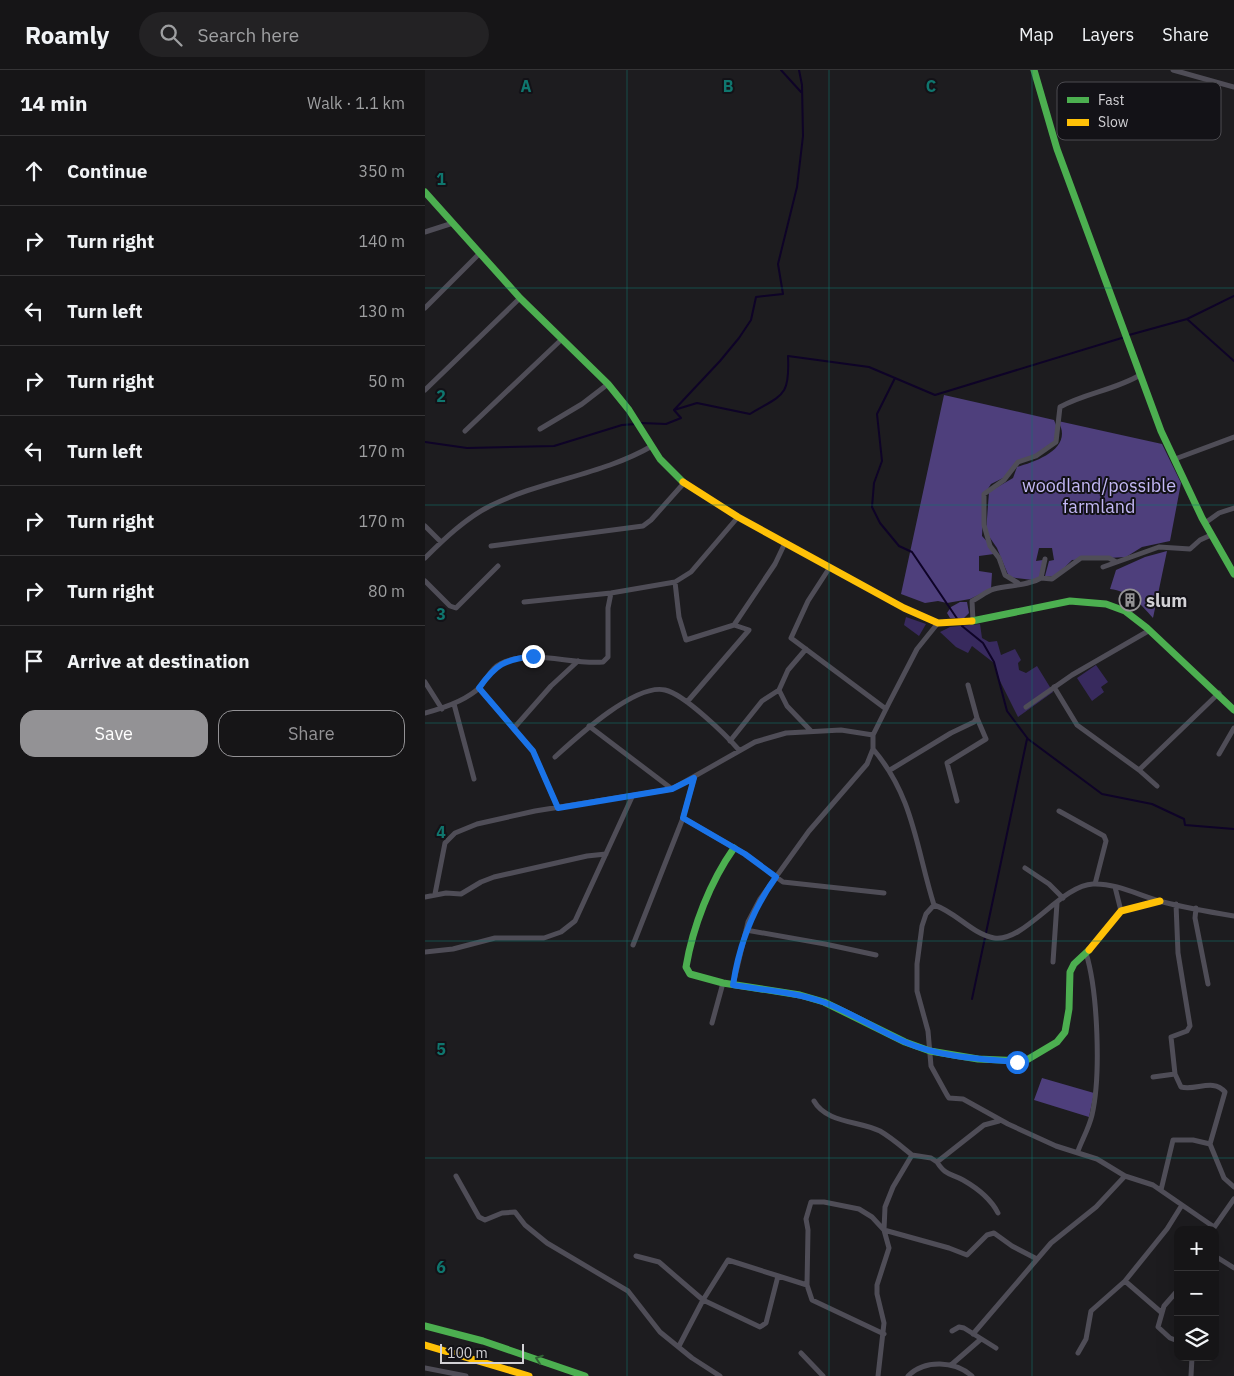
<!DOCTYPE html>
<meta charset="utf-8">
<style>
:root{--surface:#161517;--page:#232224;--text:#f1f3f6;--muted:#9e9fa1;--line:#353436;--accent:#939295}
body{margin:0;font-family:"IBM Plex Sans",sans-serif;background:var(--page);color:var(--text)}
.controls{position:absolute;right:15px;bottom:15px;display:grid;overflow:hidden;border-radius:10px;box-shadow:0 5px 20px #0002}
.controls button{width:45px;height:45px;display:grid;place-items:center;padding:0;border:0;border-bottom:1px solid var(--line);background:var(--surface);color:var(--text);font:25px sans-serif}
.scale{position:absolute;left:15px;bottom:12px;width:84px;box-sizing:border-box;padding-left:5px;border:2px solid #d2d1d5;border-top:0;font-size:14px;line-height:18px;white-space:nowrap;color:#d2d1d5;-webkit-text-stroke:4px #131217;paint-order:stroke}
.stop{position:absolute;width:15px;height:15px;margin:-11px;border:4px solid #1a73e8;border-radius:50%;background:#fff}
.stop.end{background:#1a73e8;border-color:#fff;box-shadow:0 1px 5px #0008}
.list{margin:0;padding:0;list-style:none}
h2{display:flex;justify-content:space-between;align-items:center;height:65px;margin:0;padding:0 20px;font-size:21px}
h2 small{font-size:16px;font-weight:400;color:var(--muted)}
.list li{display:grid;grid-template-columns:32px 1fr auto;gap:15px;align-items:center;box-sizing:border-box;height:70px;padding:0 20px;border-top:1px solid var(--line)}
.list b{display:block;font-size:19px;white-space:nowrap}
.list em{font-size:16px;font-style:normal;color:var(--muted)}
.actions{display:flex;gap:10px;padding:15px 20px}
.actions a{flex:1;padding:11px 0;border:1px solid var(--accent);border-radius:15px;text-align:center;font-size:18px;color:var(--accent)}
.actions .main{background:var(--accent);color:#fff}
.icon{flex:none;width:28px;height:28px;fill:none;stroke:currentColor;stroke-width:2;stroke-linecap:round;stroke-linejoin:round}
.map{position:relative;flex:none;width:809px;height:1306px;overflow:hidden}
header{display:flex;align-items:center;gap:30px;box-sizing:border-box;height:70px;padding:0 25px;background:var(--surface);border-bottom:1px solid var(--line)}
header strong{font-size:24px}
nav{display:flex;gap:28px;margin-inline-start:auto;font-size:18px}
.search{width:350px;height:45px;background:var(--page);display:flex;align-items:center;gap:12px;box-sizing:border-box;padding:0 18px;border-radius:28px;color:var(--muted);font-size:19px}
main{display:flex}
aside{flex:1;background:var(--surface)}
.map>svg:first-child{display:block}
.green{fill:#382a5e}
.forest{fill:#4e3f7c}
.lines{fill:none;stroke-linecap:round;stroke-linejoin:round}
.stream{stroke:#0e0327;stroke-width:2}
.street{stroke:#4f4d57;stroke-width:5}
.fast{stroke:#4caf50;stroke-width:7}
.slow{stroke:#ffc107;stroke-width:7}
.oneway{stroke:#306034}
.route{stroke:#1a73e8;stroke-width:6}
.grid{fill:none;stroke:#0f766e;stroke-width:1;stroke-opacity:0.55}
.labels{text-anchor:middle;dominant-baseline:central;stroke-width:4;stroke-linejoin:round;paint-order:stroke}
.park-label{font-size:18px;fill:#c4b9f6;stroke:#131217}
.poi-label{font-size:18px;font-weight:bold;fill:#d2d1d5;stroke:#131217;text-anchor:start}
.key{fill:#131217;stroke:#4c4b50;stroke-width:1}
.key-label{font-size:14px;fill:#d2d1d5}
.grid-label{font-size:16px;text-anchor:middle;font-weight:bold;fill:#0f766e;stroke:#131217;stroke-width:4;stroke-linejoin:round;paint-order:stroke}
</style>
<header>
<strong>Roamly</strong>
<div class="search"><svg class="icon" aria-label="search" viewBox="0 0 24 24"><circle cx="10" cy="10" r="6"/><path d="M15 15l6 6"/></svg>Search here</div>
<nav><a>Map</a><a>Layers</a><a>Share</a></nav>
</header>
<main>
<aside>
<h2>14 min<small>Walk · 1.1 km</small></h2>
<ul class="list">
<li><svg class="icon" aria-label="ahead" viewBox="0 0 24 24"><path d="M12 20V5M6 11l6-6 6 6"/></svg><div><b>Continue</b></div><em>350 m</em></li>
<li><svg class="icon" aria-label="right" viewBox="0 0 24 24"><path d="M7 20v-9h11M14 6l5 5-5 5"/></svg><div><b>Turn right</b></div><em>140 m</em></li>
<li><svg class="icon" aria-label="left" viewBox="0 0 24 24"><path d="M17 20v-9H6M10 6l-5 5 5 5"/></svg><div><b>Turn left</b></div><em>130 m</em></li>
<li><svg class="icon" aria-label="right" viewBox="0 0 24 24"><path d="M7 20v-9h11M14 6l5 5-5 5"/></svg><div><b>Turn right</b></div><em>50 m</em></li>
<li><svg class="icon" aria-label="left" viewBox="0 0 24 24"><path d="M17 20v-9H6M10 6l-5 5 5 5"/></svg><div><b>Turn left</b></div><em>170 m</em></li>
<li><svg class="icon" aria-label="right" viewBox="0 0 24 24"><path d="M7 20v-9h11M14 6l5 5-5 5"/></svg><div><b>Turn right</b></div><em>170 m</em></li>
<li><svg class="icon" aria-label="right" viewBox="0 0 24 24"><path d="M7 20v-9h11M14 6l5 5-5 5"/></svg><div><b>Turn right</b></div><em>80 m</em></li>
<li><svg class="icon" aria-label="arrive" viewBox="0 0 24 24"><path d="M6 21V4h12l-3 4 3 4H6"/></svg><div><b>Arrive at destination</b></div></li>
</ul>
<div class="actions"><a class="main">Save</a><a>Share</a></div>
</aside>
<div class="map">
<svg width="809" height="1306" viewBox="0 0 809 1306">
<rect width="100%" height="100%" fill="#1d1c1f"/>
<path class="green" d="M481,547l20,7 -7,12 -15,-11z
M555,554l2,14 7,4 8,-1 4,14 14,-6 6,11 -3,3 1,7 7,3 11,-7 16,26 -35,25 -19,-38 -5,-16 -22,-17 -4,7 -12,-6 -16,-15 10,-5z
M671,595l12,17 -7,5 3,5 -12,9 -15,-23z"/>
<path class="forest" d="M519,325l110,25 4,10 -3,15 -42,21 -8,11 -14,7 -7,11 -2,41 9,10 3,8 -15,2v15l13,2 -1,16 -21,10 -23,4 -9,-2 -13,2 -24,-9z
M633,351l104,23 19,39 -11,58 -28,6 -16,10 -54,3 -17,17 -10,-1 4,-15 5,-1 -2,-12h-13l-3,13 7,-1 -2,16 -8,4 -24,-3 -12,-29 -11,-16 3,-40 24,-14 4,-11c21,-6 57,-19 41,-46z
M742,481l-14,67c-13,-15 -24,-27 -43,-29l6,-19 29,-13z
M535,532h7l2,11 -5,5h-14l-3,-5 4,-6z
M617,1008l52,15 -5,24 -55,-17z"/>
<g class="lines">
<path class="stream" d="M356,0l20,22
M762,249l47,42
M704,265l58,-16 47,-23
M470,308l-18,36 5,47 -8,22 -2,24 8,16 19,23 13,6 46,68
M249,340l46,-49 19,-23 12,-18 5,-23 27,-3 -5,-30 19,-77 6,-51 -1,-51 -3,-15
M216,353l25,1 15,-6 -7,-8 23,-7 53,11c33,-20 40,-17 38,-58l81,11 66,28 190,-58
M0,372l42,6 87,-2 68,-21 14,-1
M537,556l21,17 11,19 13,49 21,28 74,55 50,10 32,15 1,6 49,4
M547,929l55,-260"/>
<path class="street" d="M748,0l61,17
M0,162l28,-9
M0,238l55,-55
M0,320l95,-92
M115,359l42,-25 26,-20
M40,361l97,-92
M750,389l59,-22
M780,453l14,-10 15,-5
M0,456l16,16
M66,476l152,-20 8,-6 33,-37
M0,488c19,-19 41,-40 65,-52 52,-26 112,-31 162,-60
M405,497l-22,34 -17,37 95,71
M678,497l56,-20 31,2 10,-9 11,-5
M616,508l4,-19
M0,511l25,25 6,2 42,-42
M250,512l4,35 7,23 48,-15 15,5 -62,72
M593,513l-13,-8 -6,-17 -9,-12 -6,-21v-31l20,-14 14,-18 18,-6 20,-14 4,-35c25,-14 55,-17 80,-32
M99,532l87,-9 64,-11 16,-10 47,-55
M548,551l-1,-20c7,-3 14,-10 22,-12 15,-4 34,-3 47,-11l11,1 29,-21h28l7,4
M309,555l41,-61 10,-21
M0,612l17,27
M629,617l23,38 62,45 18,16
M54,618l54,63 25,57
M354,620l8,16 24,25
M29,634l20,75
M601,637l46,-32 78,-45
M0,643c19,-5 41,-12 55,-26 7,-8 11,-19 20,-23 33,-16 69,1 103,-2l5,-5v-49l3,-15
M164,656l83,63
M89,658l37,-42 27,-25
M305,671l32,-40 17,-11 9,-20 18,-21
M448,679c41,48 43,99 61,156l-8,9 -4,12 -5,38v27l11,40 3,35 16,29 2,3 14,1 45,25 48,22 41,13 28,17 28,9 61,42
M794,684l15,-26
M130,687c21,-19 80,-74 110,-67 19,4 61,45 74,60
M465,700l61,-37 23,-11 3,-4 -9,-33
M714,700l80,-77
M532,731l-10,-38 39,-24 -9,-21
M634,741l45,25 2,5 -11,43
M258,748l62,36 38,28 101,11
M600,798l24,16 14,14
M690,817l6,24
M10,824l10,-51 10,-10 22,-9 58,-13 137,-22 83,-47 31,-9 55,-3 32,5
M0,827l21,-4 15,1 20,-12 13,-5 93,-21 19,-2
M509,835c22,7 38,29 60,33 30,5 67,-53 99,-54 24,-1 47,12 70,18 23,6 47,10 71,14
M771,838l-1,10 13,66
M321,860l79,14 51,11
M208,875l50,-127 11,-40
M0,882l28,-3 42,-11h49l17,-6 14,-11 57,-124
M628,892l4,-59
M308,915l15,-63 12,-23 49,-68 58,-67 6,-15v-14l16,-32 28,-54 21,-26
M287,953l11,-40
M728,1007l22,-3 -4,-37 16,-6 3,-5 -12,-73 -2,-49
M389,1031c12,22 46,20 66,30 12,7 22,16 32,24
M785,1074l14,34 10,9
M653,1081c4,-11 11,-23 14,-36 9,-39 6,-123 -6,-162
M512,1092c9,14 13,11 26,18 14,8 28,19 35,33
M31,1106l23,41 6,3 17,-7 13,-1 10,13 22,18 81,48 32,41 32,26 28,18
M736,1120l12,-50h20l17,4 15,-52c-12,-14 -29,-1 -44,-5l-6,-13
M788,1159l21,-30
M211,1186l23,6 44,38 57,27 6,-4 12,-47
M790,1186l19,12
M382,1215l1,-55 -2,-11 5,-17h13l35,7 13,8 12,13 65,18 18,7 20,-20 7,-2 18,13 25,13
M753,1220l-14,16 -6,21 12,11 8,3
M737,1243l-37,-32 42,-52 15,-24
M527,1261l7,-4 5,1 32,20
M548,1264l78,-91 45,-36 29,-31
M254,1276l24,-46 25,-40 79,25 5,15 72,34
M376,1283l22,23
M653,1283l8,-14 5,-28 34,-30
M526,1295l30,-26
M0,1298l41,8
M453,1306l6,-53 -7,-29v-9l12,-37 -5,-18 1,-23 8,-20 19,-32 19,3 6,4 47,-37 15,-4
M483,1306c17,-17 47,-15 64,0
M766,1306l1,-19"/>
<path class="fast" d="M609,0l23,79 104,282 41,87 32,56
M0,122l95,106 88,86 21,26 31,49 23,23
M547,551l98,-20 36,3 19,7 22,17 87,82
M309,778c-24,34 -41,78 -48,119l4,7 33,9 77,12 24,7 81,40 25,9 48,8 47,2 32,-19 8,-10 4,-23 1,-37 4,-8 15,-14
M0,1256l58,15 102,35"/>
<path class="slow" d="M258,412l55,35 166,91 34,15 34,-2
M664,880l32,-39 39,-10
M0,1275l104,31"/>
</g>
<defs><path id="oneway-chevron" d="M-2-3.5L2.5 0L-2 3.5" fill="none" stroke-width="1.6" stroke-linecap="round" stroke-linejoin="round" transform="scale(1.25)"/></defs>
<use class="oneway" href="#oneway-chevron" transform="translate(114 1289) rotate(-161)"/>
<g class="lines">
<path class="route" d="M108,586c-29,4 -37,8 -54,32l54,63 25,57 114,-19 22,-11 -11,40 62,36 31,23c-24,33 -37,68 -43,108 30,5 61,7 90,17 28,10 54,28 82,40 34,15 74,17 112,20"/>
</g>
<path class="grid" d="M202,0v1306M404,0v1306M607,0v1306M0,218h809M0,435h809M0,653h809M0,871h809M0,1088h809"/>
<defs>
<g id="building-ring" transform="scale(1.125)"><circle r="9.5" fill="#131217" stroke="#939295" stroke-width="1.5"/><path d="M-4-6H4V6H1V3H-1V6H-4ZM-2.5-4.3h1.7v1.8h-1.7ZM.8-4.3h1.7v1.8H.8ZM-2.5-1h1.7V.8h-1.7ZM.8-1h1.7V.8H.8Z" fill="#939295"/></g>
</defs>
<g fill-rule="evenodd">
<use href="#building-ring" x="705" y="530"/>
</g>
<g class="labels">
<g class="park-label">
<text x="674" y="415">woodland/possible<tspan x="674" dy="21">farmland</tspan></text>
</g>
<g class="poi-label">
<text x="721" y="530">slum</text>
</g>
</g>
<rect x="632" y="12" width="164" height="58" rx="8" class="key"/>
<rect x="642" y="27" width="22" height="6" fill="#4caf50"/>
<rect x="642" y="49" width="22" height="7" fill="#ffc107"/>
<g class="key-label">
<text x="673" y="35">Fast</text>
<text x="673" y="57">Slow</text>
</g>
<g class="grid-label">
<text x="101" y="22">A</text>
<text x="303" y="22">B</text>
<text x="506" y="22">C</text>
<text x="16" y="115">1</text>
<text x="16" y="332">2</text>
<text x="16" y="550">3</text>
<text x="16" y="768">4</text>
<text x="16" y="985">5</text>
<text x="16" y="1203">6</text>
</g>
</svg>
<div class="controls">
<button>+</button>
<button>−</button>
<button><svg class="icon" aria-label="layers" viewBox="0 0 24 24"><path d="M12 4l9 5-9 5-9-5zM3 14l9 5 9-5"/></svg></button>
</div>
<div class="scale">100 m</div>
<div class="stop" style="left:592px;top:992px"></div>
<div class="stop end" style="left:108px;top:586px"></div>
</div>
</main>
